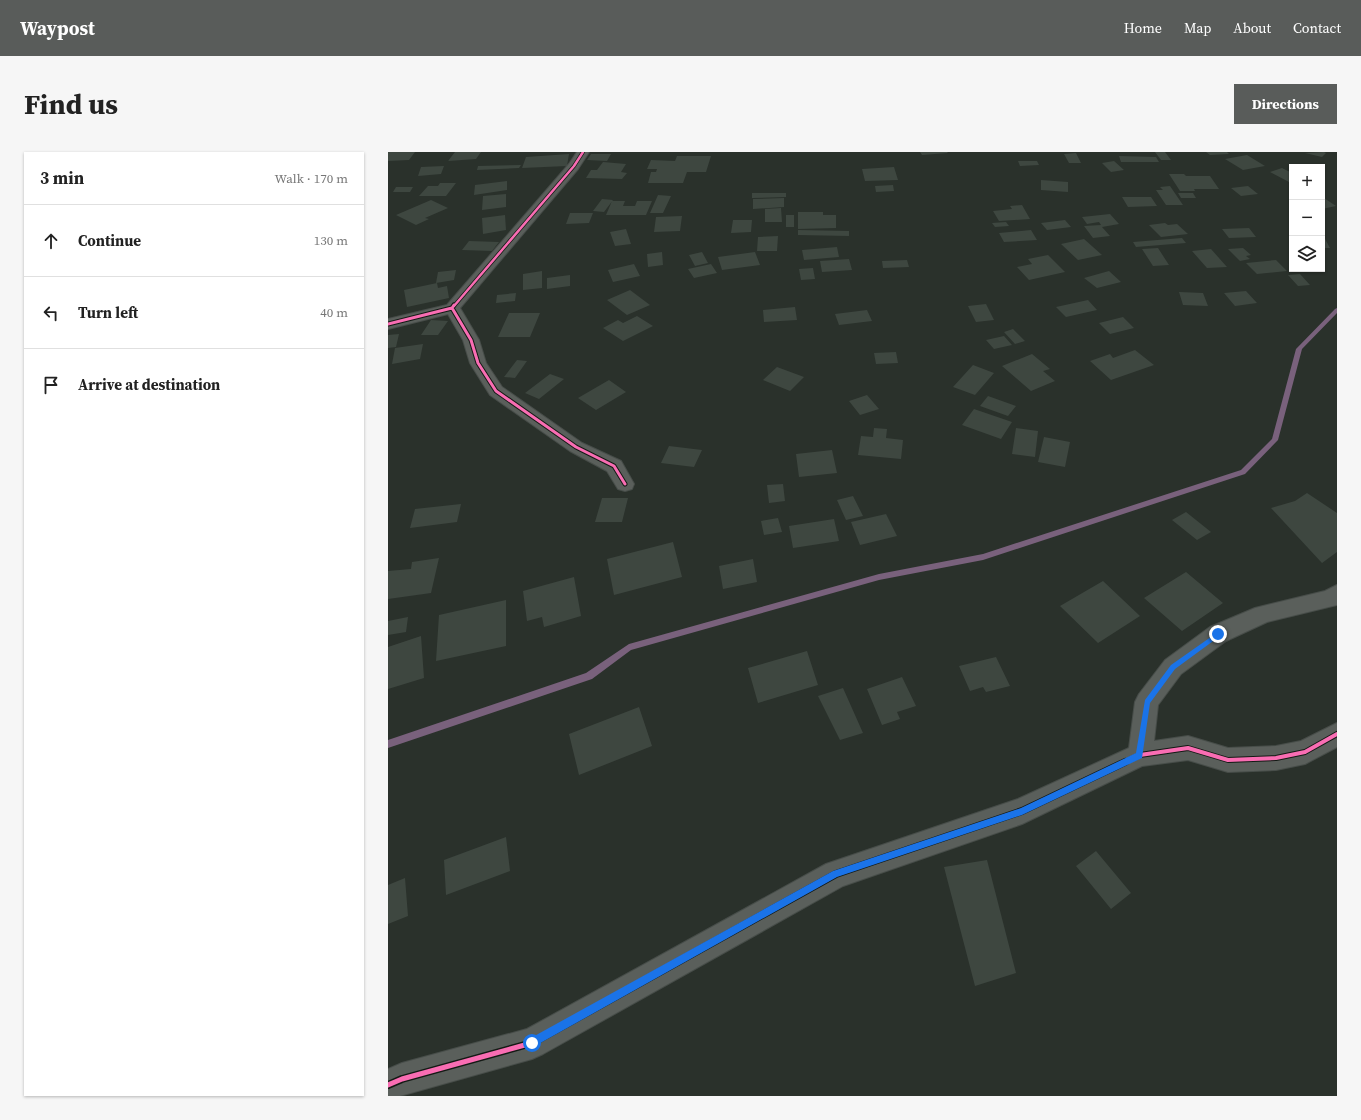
<!DOCTYPE html>
<meta charset="utf-8">
<style>
:root{--surface:#fff;--page:#f6f6f6;--text:#222;--muted:#767676;--line:#e0e0e0;--accent:#595c5a}
body{margin:0;font-family:"Source Serif 4",serif;background:var(--page);color:var(--text)}
.controls{position:absolute;right:12px;top:12px;display:grid;overflow:hidden;border-radius:0px;box-shadow:0 1px 3px #0004}
.controls button{width:36px;height:36px;display:grid;place-items:center;padding:0;border:0;border-bottom:1px solid var(--line);background:var(--surface);color:var(--text);font:20px sans-serif}
.stop{position:absolute;width:12px;height:12px;margin:-9px;border:3px solid #1a73e8;border-radius:50%;background:#fff}
.stop.end{background:#1a73e8;border-color:#fff;box-shadow:0 1px 4px #0008}
.list{margin:0;padding:0;list-style:none}
h2{display:flex;justify-content:space-between;align-items:center;height:52px;margin:0;padding:0 16px;font-size:17px}
h2 small{font-size:13px;font-weight:400;color:var(--muted)}
.list li{display:grid;grid-template-columns:26px 1fr auto;gap:12px;align-items:center;box-sizing:border-box;height:72px;padding:0 16px;border-top:1px solid var(--line)}
.list b{display:block;font-size:15px;white-space:nowrap}
.list em{font-size:13px;font-style:normal;color:var(--muted)}
.icon{flex:none;width:22px;height:22px;fill:none;stroke:currentColor;stroke-width:2;stroke-linecap:round;stroke-linejoin:round}
.map{position:relative;flex:none;width:949px;height:944px;overflow:hidden;border-radius:0px}
header{display:flex;align-items:center;gap:24px;box-sizing:border-box;height:56px;padding:0 20px;background:var(--accent);color:#fff}
header strong{font-size:19px}
nav{display:flex;gap:22px;margin-inline-start:auto;font-size:14px}
.intro{display:flex;align-items:center;justify-content:space-between;box-sizing:border-box;height:96px;padding:0 24px}
h1{margin:0;font-size:28px}
.button{padding:10px 18px;border-radius:0px;background:var(--accent);color:#fff;font-size:14px;font-weight:700}
main{display:flex;gap:24px;padding:0 24px}
aside{flex:1;background:var(--surface);border-radius:0px;box-shadow:0 1px 3px #0004}
.map>svg:first-child{display:block}
.lines{fill:none;stroke-linecap:round;stroke-linejoin:round}
.stream{fill:#79617c;fill-rule:evenodd}
.building{fill:#3e4740}
.street-casing{stroke:#474d49;stroke-width:2}
.street{fill:#5a5f5b;fill-rule:evenodd}
.cycleway-far3-casing{stroke:#141a15;stroke-width:4}
.cycleway-far2-casing{stroke:#141a15;stroke-width:5}
.cycleway-far1-casing{stroke:#141a15;stroke-width:6}
.cycleway-casing{stroke:#141a15;stroke-width:8}
.cycleway-far3{stroke:#f96db3;stroke-width:2.5}
.cycleway-far2{stroke:#f96db3;stroke-width:3}
.cycleway-far1{stroke:#f96db3;stroke-width:4}
.cycleway{stroke:#f96db3;stroke-width:5}
.route{fill:#1a73e8}
</style>
<header>
<strong>Waypost</strong>
<nav><a>Home</a><a>Map</a><a>About</a><a>Contact</a></nav>
</header>
<div class="intro"><h1>Find us</h1><a class="button">Directions</a></div>
<main>
<aside>
<h2>3 min<small>Walk · 170 m</small></h2>
<ul class="list">
<li><svg class="icon" aria-label="ahead" viewBox="0 0 24 24"><path d="M12 20V5M6 11l6-6 6 6"/></svg><div><b>Continue</b></div><em>130 m</em></li>
<li><svg class="icon" aria-label="left" viewBox="0 0 24 24"><path d="M17 20v-9H6M10 6l-5 5 5 5"/></svg><div><b>Turn left</b></div><em>40 m</em></li>
<li><svg class="icon" aria-label="arrive" viewBox="0 0 24 24"><path d="M6 21V4h12l-3 4 3 4H6"/></svg><div><b>Arrive at destination</b></div></li>
</ul>
</aside>
<div class="map">
<svg width="949" height="944" viewBox="0 0 949 944">
<rect width="100%" height="100%" fill="#2a312b"/>
<g class="lines">
<path class="stream" d="M949,156v5l-35,36 -24,91 -33,34 -262,86 -104,20 -248,70 -39,29 -204,69v-8l198,-67 43,-29 250,-70 104,-20 258,-84 31,-31 24,-90 39,-40z"/>
</g>
<path class="building" d="M0,0h27l-6,8 -21,1z
M67,0h26l-5,7 -28,2z
M532,0h27l1,1 -26,2z
M767,0h10l6,8h-10z
M818,0h21l2,2 -19,1z
M936,0l2,1 -4,4 -17,-4z
M688,1l5,10h-12l-5,-9z
M181,2l-2,12 -45,2 4,-11z
M203,2h20l-4,7 -20,-1z
M859,3l18,11 -22,4 -18,-11z
M289,4h34l-5,16h-19l-4,11h-35l3,-11h5l1,-3h-10l4,-9 24,1z
M731,4l37,1 3,5h-38z
M630,9h19l2,4 -19,1z
M726,9l10,9 -13,2 -9,-9z
M215,10l23,2 -5,8 6,1 -5,6 -36,-1 5,-8h6z
M133,13l-2,3 -42,2 1,-4z
M56,14l-3,8 -23,2 3,-9z
M506,15l4,13 -33,1 -3,-12z
M894,16l10,5v8l-3,1 -19,-10z
M781,22h15l2,2h24l9,13h-25l1,2h-15z
M653,28l27,2v10l-27,-2z
M119,29v9l-33,5 1,-10z
M52,31h16l-10,13h-27l9,-10h10z
M505,33l1,6 -18,1 -1,-6z
M782,34l13,19h-17l-10,-15h7l-3,-3z
M860,34l10,8 -17,2 -10,-8z
M8,35h17l-3,5h-17z
M364,41h34v4l-34,1z
M790,41h15l3,5h-15z
M118,42v13l-24,3 1,-14z
M270,43l13,1 -8,17h-13z
M734,45h29l6,9 -29,1z
M396,46v9l-31,2v-10z
M936,46l12,8 -14,3v-10z
M214,47l11,1 -9,12 -11,-1z
M43,48l17,8 -23,10 4,1 -13,6 -20,-10z
M224,49h13l-2,5h12l2,-5h15l-6,14h-40z
M634,53l8,14 -31,2 -6,-10 19,-2 -2,-3z
M393,56l1,14h-17v-13z
M410,60h25v3h13v13l-38,1z
M182,61h23l-4,10 -23,1z
M722,62l9,10 -17,3 8,9 -17,2 -9,-12 17,-1 -2,-3 -12,2 -5,-7z
M117,63l1,15 -23,4 -1,-16z
M398,63h8v12h-8z
M294,64l-2,15 -26,1 2,-15z
M345,68h19l-1,12 -20,1z
M677,68l6,7 -24,3 -6,-7z
M618,70l3,4 -14,1 -3,-4z
M777,71l3,2 9,-1 11,10 -27,3 -12,-12z
M861,76l7,9 -27,1 -7,-9z
M238,77l5,15 -16,2 -5,-14z
M410,78l51,1v5l-51,-1z
M643,78l6,10 -33,2 -5,-9z
M390,84l-1,15h-20l1,-14z
M934,85h2l6,11h-8z
M794,86l4,5 -50,4 -3,-5z
M696,87l18,16 -24,5 -17,-16z
M81,89l30,1 -7,9 -30,-1z
M449,95l2,10 -35,3 -2,-10z
M770,96l11,17 -16,1 -11,-17z
M855,96l8,7 -5,1 4,3 -10,2 -12,-12z
M823,97l16,18 -20,1 -15,-17z
M274,100l1,13 -15,2 -1,-13z
M314,100l6,11 -13,3 -6,-11z
M367,100l5,13 -38,5 -4,-13z
M660,103l17,17 -36,8 -12,-13 15,-3 -4,-5z
M461,107l3,11 -30,2 -2,-11z
M519,108l2,7 -26,1 -1,-7z
M888,108l11,11 -30,3 -11,-11z
M246,112l6,12 -27,6 -5,-12z
M323,112l6,9 -23,5 -6,-9z
M425,116l2,11 -14,1 -2,-11z
M68,118l-2,10 -18,3 2,-11z
M154,119v17l-19,2v-16z
M721,119l12,11 -24,6 -13,-10z
M912,122l10,11 -12,1 -10,-11z
M182,123v11l-23,3v-11z
M49,131l1,5 9,-2 2,12 -42,9 -3,-17z
M242,138l20,15 -23,10 -20,-15z
M858,139l11,12 -22,3 -11,-13z
M791,140l24,1 5,13 -25,-1z
M128,141l-1,8 -19,2 1,-8z
M700,148l9,10 -31,7 -10,-10z
M598,152l8,16 -18,2 -8,-16z
M407,155l2,13 -33,2 -1,-12z
M479,158l5,11 -33,4 -4,-11z
M121,161h31l-10,24h-32z
M249,164l16,10 -30,15 -20,-13 15,-8 5,3z
M735,165l11,11 -24,6 -11,-11z
M43,168l17,1 -10,14h-17z
M625,177l12,12 -10,3 -11,-12z
M11,182l-3,13 -8,1v-13z
M616,184l8,9 -18,4 -8,-9z
M35,192l-3,15 -28,5 3,-16z
M747,198l19,15 -43,15 -21,-19 20,-7 3,4z
M508,200l2,11 -22,1 -2,-11z
M644,202l18,15 -7,2 12,10 -24,10 -29,-25z
M129,208l10,1 -12,17 -11,-1z
M585,213l21,8 -19,22 -22,-8z
M389,215l27,10 -14,14 -27,-11z
M162,222l14,5 -25,20 -14,-6z
M221,228l17,12 -30,18 -18,-12z
M479,243l12,14 -19,6 -11,-14z
M600,244l28,10 -8,10 -28,-10z
M586,257l38,13 -11,17 -39,-14z
M486,276l13,1 -1,9 17,2 -2,19 -43,-4 3,-19 12,1z
M628,276l22,3 -3,26 -23,-3z
M656,285l26,5 -5,25 -27,-5z
M281,294l33,4 -8,17 -33,-4z
M444,298l5,23 -38,4 -3,-23z
M395,332l2,17 -16,2 -2,-18z
M919,341l30,20v39l-15,11 -51,-55 24,-7z
M465,344l10,20 -17,4 -9,-20z
M214,346h26l-6,24h-27z
M73,352l-4,18 -47,6 5,-19z
M798,360l25,20 -14,8 -25,-20z
M498,362l11,22 -37,9 -9,-23z
M390,366l4,14 -18,3 -3,-14z
M446,367l5,22 -46,7 -4,-22z
M285,390l9,35 -68,18 -7,-36z
M51,406l-8,35 -43,6v-28l23,-2 1,-7z
M365,407l4,23 -34,7 -4,-23z
M798,420l37,31 -41,28 -38,-33z
M186,425l7,39 -37,11 -2,-10 -15,4 -4,-30z
M715,429l37,35 -42,27 -38,-37z
M118,448v46l-70,15 3,-46z
M20,465l-2,15 -18,3v-14z
M33,484l3,42 -36,11v-42z
M419,499l11,34 -60,18 -10,-35z
M608,505l14,29 -24,6 -3,-5 -13,4 -11,-25z
M514,525l14,29 -19,6 3,7 -18,6 -15,-36z
M455,536l20,45 -23,7 -22,-44z
M251,555l13,39 -73,29 -10,-41z
M118,685l4,34 -64,24 -2,-35z
M708,699l35,42 -20,16 -35,-43z
M599,708l29,113 -41,13 -31,-119z
M17,726l3,38 -20,8v-39z"/>
<g class="lines">
<g class="street-casing">
<path id="street" d="M189,0h12l-11,17 -118,139 19,32 7,23 16,24 80,56 39,18 13,23 -2,5 -7,2 -7,-2 -11,-18 -37,-20 -80,-56 -20,-32 -7,-23 -15,-26 -60,15v-10l59,-14 122,-141z
M949,433v20l-70,17 -41,19 -45,33 -23,31 -4,36 34,-5 40,12 48,-2 25,-5 36,-18v24l-32,17 -29,6 -48,2 -40,-12 -46,6 -120,58 -179,62 -300,168 -11,5 -132,37h-12v-27l14,-6 125,-34 299,-165 192,-65 111,-51 6,-46 4,-8 26,-34 45,-33 45,-19 70,-17z"/>
</g>
<use href="#street" class="street"/>
<g class="cycleway-far3-casing">
<path id="cycleway-far3" d="M66,154l120,-140 9,-14"/>
</g>
<g class="cycleway-far2-casing">
<path id="cycleway-far2" d="M64,156l19,32 7,23 18,28 80,56 38,19 11,18
M0,172l64,-16 2,-3"/>
</g>
<g class="cycleway-far1-casing">
<path id="cycleway-far1" d="M735,611l17,-8 48,-7 40,12 48,-2 29,-6 32,-18"/>
</g>
<g class="cycleway-casing">
<path id="cycleway" d="M0,933l14,-6 130,-36 304,-169 186,-63 103,-49"/>
</g>
<use href="#cycleway-far3" class="cycleway-far3"/>
<use href="#cycleway-far2" class="cycleway-far2"/>
<use href="#cycleway-far1" class="cycleway-far1"/>
<use href="#cycleway" class="cycleway"/>
</g>
<path class="route" d="M830,480l2,1v3l-45,33 -25,34 -8,55 -120,57 -185,62 -302,169 -3,1 -3,-1 -2,-3 2,-4 304,-168 188,-63 115,-55 9,-53 26,-35z"/>
</svg>
<div class="controls">
<button>+</button>
<button>−</button>
<button><svg class="icon" aria-label="layers" viewBox="0 0 24 24"><path d="M12 4l9 5-9 5-9-5zM3 14l9 5 9-5"/></svg></button>
</div>
<div class="stop" style="left:144px;top:891px"></div>
<div class="stop end" style="left:830px;top:482px"></div>
</div>
</main>
